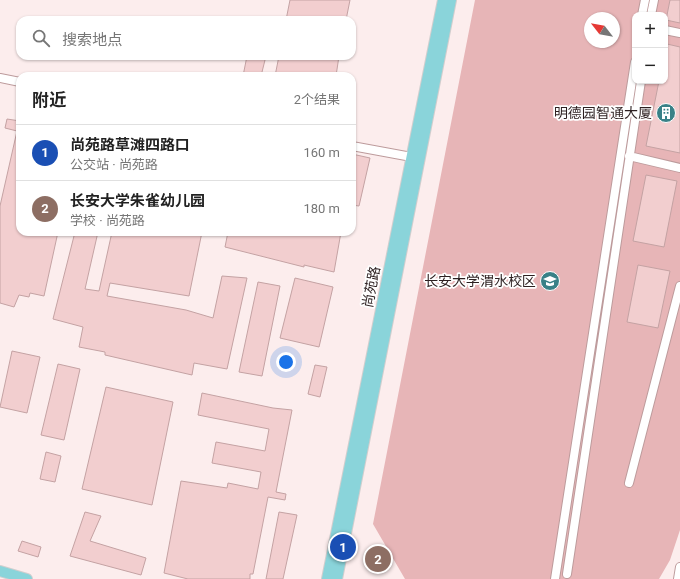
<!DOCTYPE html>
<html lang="zh">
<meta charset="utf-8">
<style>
:root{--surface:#fff;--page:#f6f6f6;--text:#222;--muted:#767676;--line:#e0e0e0;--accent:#1a73e8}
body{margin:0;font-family:Roboto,"Noto Sans SC",sans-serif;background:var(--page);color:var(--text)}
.controls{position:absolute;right:12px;top:12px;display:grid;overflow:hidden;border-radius:8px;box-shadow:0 1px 3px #0004}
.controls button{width:36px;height:36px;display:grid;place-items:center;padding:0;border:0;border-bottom:1px solid var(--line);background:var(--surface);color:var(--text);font:20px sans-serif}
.compass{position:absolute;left:584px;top:12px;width:36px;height:36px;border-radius:50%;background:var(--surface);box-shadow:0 1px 3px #0004;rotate:301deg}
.you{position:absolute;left:286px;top:362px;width:14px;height:14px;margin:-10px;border:3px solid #fff;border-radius:50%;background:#1a73e8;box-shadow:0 0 0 6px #1a73e833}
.badge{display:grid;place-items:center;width:26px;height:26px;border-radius:50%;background:var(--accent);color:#fff;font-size:13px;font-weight:700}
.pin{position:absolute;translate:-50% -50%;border:2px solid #fff;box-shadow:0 1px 4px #0006}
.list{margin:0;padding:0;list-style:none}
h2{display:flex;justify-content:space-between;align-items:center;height:52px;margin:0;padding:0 16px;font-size:17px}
h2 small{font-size:13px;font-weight:400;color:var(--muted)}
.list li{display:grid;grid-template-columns:26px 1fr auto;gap:12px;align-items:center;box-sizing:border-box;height:56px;padding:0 16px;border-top:1px solid var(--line)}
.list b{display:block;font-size:15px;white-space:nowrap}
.list p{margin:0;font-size:13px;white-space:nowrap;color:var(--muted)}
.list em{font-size:13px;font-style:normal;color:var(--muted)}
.icon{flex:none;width:22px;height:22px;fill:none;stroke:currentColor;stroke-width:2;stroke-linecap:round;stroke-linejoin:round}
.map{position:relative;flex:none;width:680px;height:579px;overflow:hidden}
.search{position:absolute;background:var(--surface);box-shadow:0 1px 3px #0004;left:16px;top:16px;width:340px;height:44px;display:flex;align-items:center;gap:10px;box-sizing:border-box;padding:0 14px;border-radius:12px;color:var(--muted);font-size:15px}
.panel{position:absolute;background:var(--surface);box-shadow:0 1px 3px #0004;left:16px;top:72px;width:340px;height:164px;border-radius:12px}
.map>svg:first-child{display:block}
.green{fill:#e7b5b7;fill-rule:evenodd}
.building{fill:#f2cecf;stroke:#c4a2a3}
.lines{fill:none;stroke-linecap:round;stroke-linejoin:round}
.minor-casing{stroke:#bd9b9c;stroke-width:10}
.major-casing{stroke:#d1cece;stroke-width:12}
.minor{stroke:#fff;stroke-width:8}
.major{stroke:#8ad4da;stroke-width:10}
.labels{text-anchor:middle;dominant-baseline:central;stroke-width:3.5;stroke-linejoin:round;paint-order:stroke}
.poi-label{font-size:14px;fill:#2c1f20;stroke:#fff;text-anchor:end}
.street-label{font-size:14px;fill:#2c1f20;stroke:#fff}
</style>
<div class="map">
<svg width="680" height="579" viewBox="0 0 680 579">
<rect width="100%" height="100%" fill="#fceded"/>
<path class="green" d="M475,0h205v530l-10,30 -11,19h-254l-32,-55zM635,15h30v66h-30zM590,18h24v24h-24z"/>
<path class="building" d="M290,0h60l-4,20h-60z
M670,0h10v23l-14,-3z
M667,44l13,3v106l-34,-7 13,-65h6z
M247,56h19l-5,20h-18z
M279,56h60l-3,20h-61z
M7,119l13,2v111h38l-14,64 -14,-3 -1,4 -10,-2 -5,12 -14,-4v-97l17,-75 -12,-3z
M352,154l18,4 -11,48 -7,-1z
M646,175l31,6 -13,66 -31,-6z
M75,232h23l-13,57 14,2 13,-59h90l-13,64 -79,-13 -3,13 79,14 27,8 9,-42 25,2 -20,91 -33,-6 -2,12 -87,-20v-3l-26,-5 4,-20 -30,-8z
M228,232h113l-7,40 -30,-7v2l-79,-20z
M638,265l32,6 -12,57 -31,-6z
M295,278l38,9 -14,60 -39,-9z
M258,282l22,4 -18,90 -23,-4z
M12,351l28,6 -13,56 -27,-6z
M58,364l22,5 -16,71 -23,-5z
M315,365l12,2 -7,30 -12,-3z
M106,387l67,15 -21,103 -70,-16z
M202,393l71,15 19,2 -16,82 10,2 -1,6 -17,-3 -15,77h-3v5h-62l-24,-6 17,-92 46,7 1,-5 30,6 3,-17 -49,-9 4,-21 49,9 4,-22 -71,-14z
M46,452l15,4 -6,26 -15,-3z
M85,512l16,4 -11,25 56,17 -5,17 -71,-19z
M279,512l18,3 -14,64h-17z
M22,541l19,6 -3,10 -20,-6z"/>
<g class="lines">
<g class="minor-casing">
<path id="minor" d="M642,15l3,-15
M651,15l3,-15
M665,30l15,3
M0,78l20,4
M352,146l65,12
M629,156l51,12
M629,483l51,-197
M567,574l74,-493
M555,579l80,-517
M678,579l2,-12"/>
</g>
<g class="major-casing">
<path id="major" d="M0,571l27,8
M327,579l116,-579
M337,579l114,-579"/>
</g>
<use href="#minor" class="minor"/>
<use href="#major" class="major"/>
</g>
<defs>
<g id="building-disc" transform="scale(1)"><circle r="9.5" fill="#398187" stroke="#fff"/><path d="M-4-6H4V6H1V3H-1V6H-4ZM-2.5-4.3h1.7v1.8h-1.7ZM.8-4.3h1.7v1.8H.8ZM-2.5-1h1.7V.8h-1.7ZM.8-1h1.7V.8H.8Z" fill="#fff"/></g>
<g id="university-disc" transform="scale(1)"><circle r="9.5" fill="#398187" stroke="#fff"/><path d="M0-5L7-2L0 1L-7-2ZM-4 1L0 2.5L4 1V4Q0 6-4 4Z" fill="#fff"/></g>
</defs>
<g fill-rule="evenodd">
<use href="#building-disc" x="666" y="113"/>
<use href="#university-disc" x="550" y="281"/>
</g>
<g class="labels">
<g class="poi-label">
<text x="652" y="113">明德园智通大厦</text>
<text x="536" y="281">长安大学渭水校区</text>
</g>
<g class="street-label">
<text transform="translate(371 287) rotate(-79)">尚苑路</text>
</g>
</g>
</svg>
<div class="controls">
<button>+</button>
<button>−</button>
</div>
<svg class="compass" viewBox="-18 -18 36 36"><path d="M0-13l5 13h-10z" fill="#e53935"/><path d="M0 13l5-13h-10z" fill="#767676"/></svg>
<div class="you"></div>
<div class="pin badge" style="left:343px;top:547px;background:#1a4fb4">1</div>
<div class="pin badge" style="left:378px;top:559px;background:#8d6e63">2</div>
<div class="search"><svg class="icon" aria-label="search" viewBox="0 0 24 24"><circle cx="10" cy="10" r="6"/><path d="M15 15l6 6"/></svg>搜索地点</div>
<section class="panel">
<h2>附近<small>2个结果</small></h2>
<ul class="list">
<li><span class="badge" style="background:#1a4fb4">1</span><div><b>尚苑路草滩四路口</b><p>公交站 · 尚苑路</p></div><em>160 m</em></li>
<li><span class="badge" style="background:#8d6e63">2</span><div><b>长安大学朱雀幼儿园</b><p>学校 · 尚苑路</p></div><em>180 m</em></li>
</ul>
</section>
</div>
